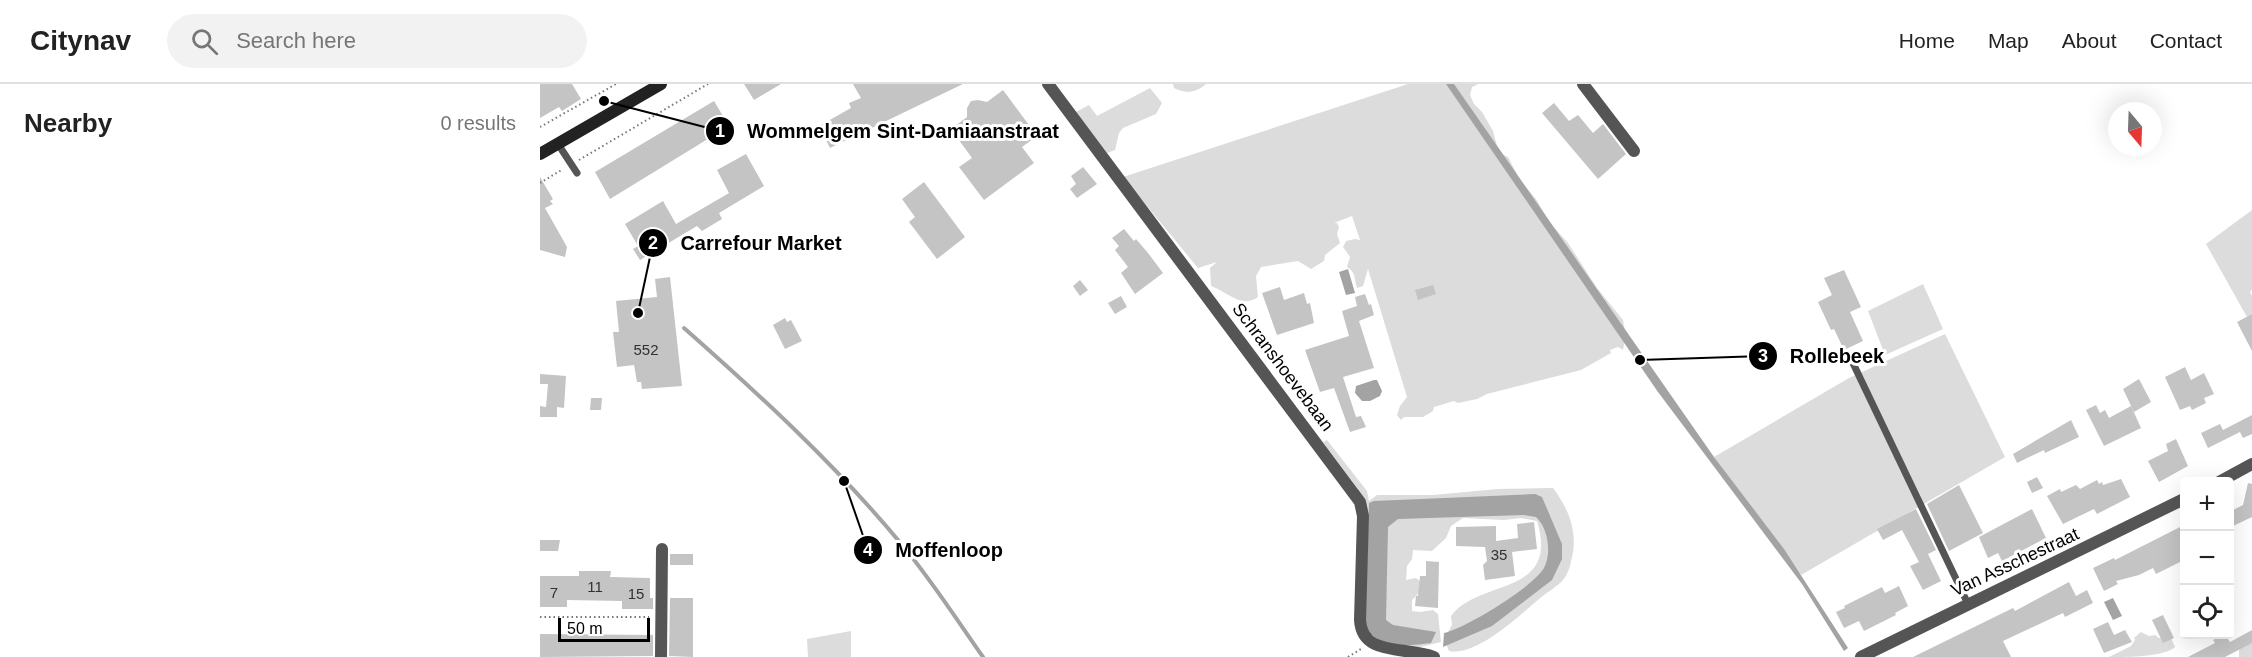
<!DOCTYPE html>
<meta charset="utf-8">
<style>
:root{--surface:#fff;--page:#f2f2f2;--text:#222;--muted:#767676;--line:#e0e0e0}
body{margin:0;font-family:Helvetica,sans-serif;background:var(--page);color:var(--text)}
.controls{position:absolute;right:18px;bottom:18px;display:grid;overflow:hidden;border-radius:6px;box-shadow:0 6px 24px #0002}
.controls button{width:54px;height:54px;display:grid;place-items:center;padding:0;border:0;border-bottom:2px solid var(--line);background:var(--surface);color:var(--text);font:30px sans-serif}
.compass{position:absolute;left:1568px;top:18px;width:54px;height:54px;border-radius:50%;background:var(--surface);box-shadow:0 6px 24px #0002;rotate:161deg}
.scale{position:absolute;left:18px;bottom:15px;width:92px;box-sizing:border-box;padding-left:6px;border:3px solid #000;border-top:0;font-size:16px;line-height:21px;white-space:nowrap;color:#000;-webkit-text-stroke:4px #fff;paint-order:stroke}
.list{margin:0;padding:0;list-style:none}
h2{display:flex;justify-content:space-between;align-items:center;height:78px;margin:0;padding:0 24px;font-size:26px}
h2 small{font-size:20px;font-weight:400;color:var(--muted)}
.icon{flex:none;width:33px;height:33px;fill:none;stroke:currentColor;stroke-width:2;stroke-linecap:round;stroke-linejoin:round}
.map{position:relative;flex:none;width:1712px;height:573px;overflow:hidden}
header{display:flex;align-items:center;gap:36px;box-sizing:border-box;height:84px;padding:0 30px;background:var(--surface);border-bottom:2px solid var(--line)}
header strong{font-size:28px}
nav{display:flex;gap:33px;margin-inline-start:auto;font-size:21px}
.search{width:420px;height:54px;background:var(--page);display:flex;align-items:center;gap:15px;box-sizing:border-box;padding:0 21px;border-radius:33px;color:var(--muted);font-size:22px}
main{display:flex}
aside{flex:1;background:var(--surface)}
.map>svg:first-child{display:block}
.green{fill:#dcdcdc}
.water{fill:#a3a3a3}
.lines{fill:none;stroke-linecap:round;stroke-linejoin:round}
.stream{stroke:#a3a3a3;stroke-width:4}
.building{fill:#c4c4c4}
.path{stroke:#777;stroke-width:2;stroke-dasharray:1.5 3;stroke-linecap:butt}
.service{stroke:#555;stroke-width:7}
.minor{stroke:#555;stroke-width:12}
.secondary{stroke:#222;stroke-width:12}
.labels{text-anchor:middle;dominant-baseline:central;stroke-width:6;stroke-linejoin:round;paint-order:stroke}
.number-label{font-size:15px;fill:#313131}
.street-label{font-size:18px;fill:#000;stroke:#fff}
.leader{fill:none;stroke:#000;stroke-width:2}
.callout-dot{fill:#000;stroke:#fff;stroke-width:2}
.mark-label{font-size:18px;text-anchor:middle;font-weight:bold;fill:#fff}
.callout-label{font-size:20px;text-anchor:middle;font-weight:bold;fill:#000;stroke:#fff;stroke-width:6;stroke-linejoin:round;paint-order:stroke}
</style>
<header>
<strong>Citynav</strong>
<div class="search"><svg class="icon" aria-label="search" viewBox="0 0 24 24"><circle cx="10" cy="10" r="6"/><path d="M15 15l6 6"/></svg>Search here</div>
<nav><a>Home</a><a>Map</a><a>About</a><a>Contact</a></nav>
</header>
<main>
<aside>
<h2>Nearby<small>0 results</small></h2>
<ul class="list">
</ul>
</aside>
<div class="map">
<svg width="1712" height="573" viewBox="0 0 1712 573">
<rect width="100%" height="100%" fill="#fff"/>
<path class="green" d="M633,0h33c-10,9 -20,10 -32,4z
M868,0h70l-6,3 -2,8 4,9 8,8 11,19 6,22 9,4 12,23 16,19 14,24 18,20 29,45 26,32 3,16 -3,14 -5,-3 -8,3 1,3 -30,17 -94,24 -10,5 -19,4 -4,-2 -20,6 -1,4 -10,6h-19l-3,3 -4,-5 3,-9 7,-9 -39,-128 -5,17 -6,2c-3,-9 -1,-16 -10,-21l3,-10 -7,-10 3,-6 9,-2 5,1 -8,-24 -18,7h3l2,4 -2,7 3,9 -15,12 -1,6 -13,8 -13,-8 -37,6 -5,9 2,21c-17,12 -30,-5 -47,-11l-1,-18 7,-6 -19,6 -75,-91z
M610,4l12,15 -6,11 -33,14 -4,5 -4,17 -8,3 -31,-41 13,-7 8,11z
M1712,126v80l-2,2 2,4v18l-5,3 -41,-73z
M1383,200l20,45 -58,26 -17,-44z
M1405,250l60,123 -204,118 -87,-118 135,-79z
M787,356l40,51 2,10 8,-6h56l65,-6 55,-1c16,21 26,46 18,73 -1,7 -5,17 -10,21 -6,6 -15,11 -22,17 -19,16 -63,58 -90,52l-5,-12 8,-14 -1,-9c29,-38 109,-19 86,-95l-16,-3 -17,2 -41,-2 -12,8 -5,12 -14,13 -19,-1 -1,9 -5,7 -1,14 10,-2 10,8 -14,14v11l8,1 13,-2 5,4 3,28 -25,6 -28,-1 -30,-158 -35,-47z
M311,547v26h-43l-1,-18z
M1601,548l8,4 6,-1 4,3h12l4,9c-11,10 -47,10 -66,10l22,-11 4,-6 -1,-2z
M1712,558v15h-13v-7l6,-7z"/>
<path class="water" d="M906,0h8l260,373 70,92 64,99 -4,3 -42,-67 -144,-192z
M808,185l7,24 -9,2 -7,-23z
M834,296h3l5,11 -2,5 -10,5h-8l-7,-8 1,-7z
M995,410l7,3 20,47v15l-10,21 -60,46 -49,21 1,-14c22,-5 89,-46 100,-65 8,-15 4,-40 -8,-51l-12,-2 -126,4 -10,8 -2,93 7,5 43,7 -5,11c-23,3 -57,7 -66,-20l4,-120 5,-2z
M1573,514l9,18 -9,4 -9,-18z"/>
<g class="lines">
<path class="stream" d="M144,244c77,68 153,138 219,218 29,35 54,74 80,111"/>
</g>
<path class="building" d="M0,0h32l9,15 -19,12 -3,-4 -19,11z
M204,0h37l-27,16z
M313,0h110l-133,64 -11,-22 32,-18 -2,-5 12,-5z
M463,6l34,46 -15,11 12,16 -50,37 -25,-33 13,-9 -21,-29 16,-12v-9l4,-7 7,-1 9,2z
M174,17l15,25 -119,73 -15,-27z
M1014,19l15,18 9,-6 15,18 10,-9 23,30 -28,25 -56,-66z
M206,70l18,32 -45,27 3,6 -20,12 -5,-5 -57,34 -7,-11 5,-3 -13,-22 38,-23 13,23 53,-31 -12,-23z
M543,83l14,17 -20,14 -7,-9 6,-5 -5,-8z
M0,93l13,22 -3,2 3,3 -8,4 22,39 -2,10 -25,-7z
M384,98l41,55 -28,22 -28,-37 6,-5 -13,-18z
M584,145l10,12 2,-2 12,14 15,20 -28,21 -14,-21 7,-6 -13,-17 4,-4 -7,-8z
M1304,186l17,37 -11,5 13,29 -19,9 -10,-21 -3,1 -13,-28 14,-7 -8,-17z
M130,193l12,109 -40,3 -1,-7h-4l-3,-17 -17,2 -4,-35h6l-3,-31 41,-4 -2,-18z
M540,196l8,10 -8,6 -7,-10z
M893,201l3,9 -18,6 -3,-10z
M740,203l4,13 20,-7 3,11 3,-1 4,20 -37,12 -15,-42z
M825,210l4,11 2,-1 3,11 -15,6 15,47 -31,9 13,40 5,-1 5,11 -16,5 -16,-44 -14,4 -15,-42 44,-14 -7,-25 15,-5 -2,-9z
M581,212l6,11 -12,7 -7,-11z
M1712,230v37l-15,-29z
M245,234l2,4 4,-2 11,21 -17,8 -12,-24z
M1645,283l6,13 13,-7 10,21 -10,4 2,5 -14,7 -2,-4 -10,4 -15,-33z
M0,290l26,2 -2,32 -7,-1v10h-17v-11l6,1 2,-23h-8z
M1599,295l12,23 -17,10 -11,-23z
M51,314h11l-1,12h-11z
M1556,321l4,8 5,-3 4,8 22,-12 10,22 -37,18 -18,-36z
M1712,331v19l-9,4 -3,-6 -32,16 -7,-15 19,-9 3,6z
M1531,336l8,17 -34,16 -1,-3 -27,13 -4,-9z
M1636,355l12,27 -29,16 -11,-21 20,-10 -2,-7z
M1497,393l6,11 -11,5 -5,-11z
M1581,395l9,18 -33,17 -3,-5 -31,15 -16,-28 13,-7 1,3 15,-7 4,4 17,-9 2,4 3,-2 1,3z
M1708,399l4,1v33l-23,11v-16l14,-7z
M1419,401l24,48 -34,18 -22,-47z
M1376,425l20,41 -8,4 13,27 -18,9 -13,-24 9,-4 -17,-32 -19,10 -6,-11z
M1492,425l14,29 -44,23 -4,-8 -10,5 -9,-21z
M994,438l3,27 -25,3 3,24 -30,4 -2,-15 4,-4 -2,-14 -29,-1v-19l40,-1v15l22,-3 -1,-14z
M1644,441v35l-28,14 -3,-6 -14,7 -23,6 2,3 -14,7 -11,-23 21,-10 1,2z
M0,456h20l-2,11h-18z
M130,470h23v11h-23z
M886,477l13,1 -1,46 -23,-2 1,-10h2l2,-20h6z
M39,487h32l-1,6 40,1v20h3v11h-31v-8l-55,-1v7h-27v-31h39z
M1529,498l7,14 11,-6 6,13 -28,14 -2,-4 -60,28 8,16h-98l100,-49 2,3z
M1359,502l9,20 -13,7 1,2 -32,16 -5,-10 -15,7 -8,-16 9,-4 -1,-2 38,-19 3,6z
M130,514h23v59l-24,-1z
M1623,531l11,23 -11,5 -11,-23z
M1568,538l6,13 11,-5 7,12 -28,11 -11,-24z
M1712,546v13l-27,14h-37l27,-14 -2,-3 12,-6 5,8z
M0,550l113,1v21l-113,1z"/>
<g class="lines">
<path class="path" d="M0,43l76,-43
M39,76l129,-76
M0,99l23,-14
M0,533h109
M808,573l13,-8"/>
<path class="service" d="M18,60l19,29
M1311,275l117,245"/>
<path class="minor" d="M508,0l312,418 3,14 -3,104c2,37 46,26 74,37
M1043,0l51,67
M1679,398l33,-18
M121,573l1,-108
M1321,573l323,-158"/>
<path class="secondary" d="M0,70l121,-70"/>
</g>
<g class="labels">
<g class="number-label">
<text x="106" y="265">552</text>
<text x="959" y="470">35</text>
<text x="55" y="502">11</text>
<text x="14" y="508">7</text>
<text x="96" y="509">15</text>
</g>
<g class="street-label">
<text transform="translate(743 283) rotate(53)">Schranshoevebaan</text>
<text transform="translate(1475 478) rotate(-25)">Van Asschestraat</text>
</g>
</g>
<path class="leader" d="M64 17L180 47M98 229L113 159M1100 276L1223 272M304 397L328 466"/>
<g class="callout-dot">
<circle cx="64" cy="17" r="6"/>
<circle cx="98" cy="229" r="6"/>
<circle cx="1100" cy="276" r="6"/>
<circle cx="304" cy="397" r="6"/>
<circle cx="180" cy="47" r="15"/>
<circle cx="113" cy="159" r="15"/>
<circle cx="1223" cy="272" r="15"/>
<circle cx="328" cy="466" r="15"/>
</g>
<g class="mark-label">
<text x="180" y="53">1</text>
<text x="113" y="165">2</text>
<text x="1223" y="278">3</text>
<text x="328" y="472">4</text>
</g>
<g class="callout-label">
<text x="363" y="54">Wommelgem Sint-Damiaanstraat</text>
<text x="221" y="166">Carrefour Market</text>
<text x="1297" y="279">Rollebeek</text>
<text x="409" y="473">Moffenloop</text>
</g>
</svg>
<div class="controls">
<button>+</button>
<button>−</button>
<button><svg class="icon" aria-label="locate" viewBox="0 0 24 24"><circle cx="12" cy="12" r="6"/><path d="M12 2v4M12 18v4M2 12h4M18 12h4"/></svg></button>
</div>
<svg class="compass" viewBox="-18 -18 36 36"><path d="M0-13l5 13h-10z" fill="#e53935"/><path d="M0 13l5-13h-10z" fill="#767676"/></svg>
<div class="scale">50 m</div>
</div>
</main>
